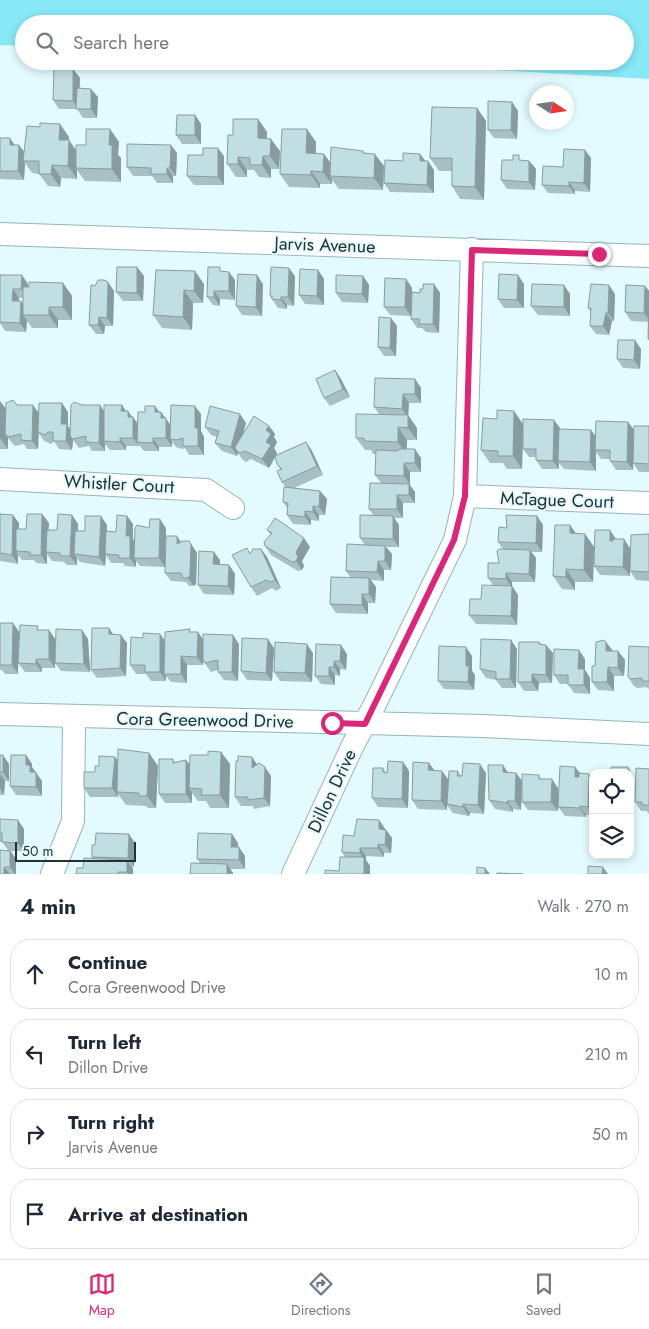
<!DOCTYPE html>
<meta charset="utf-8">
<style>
:root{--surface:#fff;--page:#f2f2f3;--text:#1f2937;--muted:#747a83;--line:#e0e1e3;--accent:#db2777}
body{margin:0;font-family:Jost,sans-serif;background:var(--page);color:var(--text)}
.controls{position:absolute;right:15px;bottom:15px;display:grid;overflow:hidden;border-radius:10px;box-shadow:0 2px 8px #0003}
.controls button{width:45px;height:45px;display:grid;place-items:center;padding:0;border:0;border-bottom:1px solid var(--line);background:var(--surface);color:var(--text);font:25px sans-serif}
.compass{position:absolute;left:529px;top:85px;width:45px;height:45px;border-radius:50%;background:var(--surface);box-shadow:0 2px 8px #0003;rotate:102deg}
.scale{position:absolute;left:15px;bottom:12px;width:121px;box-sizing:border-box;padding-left:5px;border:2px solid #243031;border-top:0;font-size:14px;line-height:18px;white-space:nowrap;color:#243031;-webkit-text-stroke:4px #e3fbfe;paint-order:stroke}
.stop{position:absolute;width:15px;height:15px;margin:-11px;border:4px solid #db2777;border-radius:50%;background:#fff}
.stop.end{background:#db2777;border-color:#fff;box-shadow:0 1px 5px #0008}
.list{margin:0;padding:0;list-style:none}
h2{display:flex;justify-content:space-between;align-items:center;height:65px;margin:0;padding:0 20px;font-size:21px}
h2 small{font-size:16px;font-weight:400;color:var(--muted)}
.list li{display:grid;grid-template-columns:32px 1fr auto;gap:15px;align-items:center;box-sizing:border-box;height:70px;margin:0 10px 10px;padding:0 10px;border:1px solid var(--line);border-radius:20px}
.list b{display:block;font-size:19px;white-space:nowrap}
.list p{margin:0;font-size:16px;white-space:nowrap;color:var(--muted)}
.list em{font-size:16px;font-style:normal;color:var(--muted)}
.icon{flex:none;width:28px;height:28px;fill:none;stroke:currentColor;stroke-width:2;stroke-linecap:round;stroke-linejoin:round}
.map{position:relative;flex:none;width:649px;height:874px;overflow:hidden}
.search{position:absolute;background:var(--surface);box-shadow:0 2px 8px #0003;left:15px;right:15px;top:15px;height:55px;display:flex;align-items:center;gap:12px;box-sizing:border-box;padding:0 18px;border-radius:28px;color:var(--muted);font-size:19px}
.sheet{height:385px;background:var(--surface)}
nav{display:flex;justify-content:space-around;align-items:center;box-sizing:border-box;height:70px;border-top:1px solid var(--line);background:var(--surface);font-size:14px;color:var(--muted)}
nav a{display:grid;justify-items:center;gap:2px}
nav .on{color:var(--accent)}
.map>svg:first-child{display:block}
.green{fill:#87e9f6}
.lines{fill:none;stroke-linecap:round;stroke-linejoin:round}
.minor-casing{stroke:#97b4b8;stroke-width:24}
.minor{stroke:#fff;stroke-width:22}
.wall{fill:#a6c0c3;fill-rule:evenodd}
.shaded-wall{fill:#879c9f}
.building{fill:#c1dfe3;stroke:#879c9f}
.route{stroke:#db2777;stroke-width:6}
.labels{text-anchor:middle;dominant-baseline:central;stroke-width:4;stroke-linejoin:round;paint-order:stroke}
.street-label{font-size:18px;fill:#243031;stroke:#e3fbfe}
</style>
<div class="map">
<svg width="649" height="874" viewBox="0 0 649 874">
<rect width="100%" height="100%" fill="#e3fbfe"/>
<path class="green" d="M0,0h649v79l-308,-18h284v-37h-601v22l-24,-1z"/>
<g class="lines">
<g class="minor-casing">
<path id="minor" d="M0,234l649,22
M0,479l206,11 27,18
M465,496l184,7
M0,714l482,12 167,8
M52,874l21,-53 1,-104
M293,874l60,-129 21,-39 81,-166 10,-44 7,-247"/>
</g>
<use href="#minor" class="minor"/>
</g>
<path class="wall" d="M73,69l7,9 -1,10 19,9 -1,21h-14l-6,-9h-18l-6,-9z
M512,102l6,9 -1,28 -23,-1 -6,-8z
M477,108l9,13 -2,79 -24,-1 -8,-13v-15h-13l-9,-13z
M195,115l6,9v20h-19l-6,-9z
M258,119l9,13v7l13,12 -1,18h-8v9l-12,-1 -5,-7h-7v7h-11l-9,-13 6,-29z
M110,129l9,13 -1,13 3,3v24l-36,-1 -8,-11v9l-16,-1 -1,9 -12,-1 -9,-12 -7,-1 -7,-10 -1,17 -24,-1v-41l14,7 10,7 45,-15 -1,3 8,11 10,-6z
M316,142v11l8,1 6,9 33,-12 2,2 19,13 -1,24 -44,-1 -7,-9v4h-12v4l-31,-1 -9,-13z
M177,153l-1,23h-3v7h-16l-5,-7h-19l-6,-9z
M420,154l5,7 9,9v23l-44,-1 -6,-9 19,-22z
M203,155l21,1v29h-30l-7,-9z
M591,158l-1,34 -15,-1v3l-27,-1 -6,-8 21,-18z
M523,160l6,1 7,8 -1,21 -28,-1 -6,-9z
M137,267l7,9 -1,25h-20l-7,-9z
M156,270l48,14 -1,19h-10l-1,27 -30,-2 -9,-13z
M318,270l6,9v26l-19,-1 -6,-9z
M222,271l13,9v20l-15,-1v7l-7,-1 -6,-8z
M295,276l-1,30 -7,-1v4l-9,-1 -8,-12z
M363,276l6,9 -1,18 -26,-1 -6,-9z
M406,279l6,9v4l8,1 3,-4 11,-5 6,9 -1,40 -13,-1 -4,-4h-5l-6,-9v-3l-21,-1 -6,-8z
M63,283l9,13v24h-14v8h-26l-5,-7 -1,11 -21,-1 -5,-8v-30l28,-9v3zM19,298h4v6l-4,-3z
M263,284l-1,32 -20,-1 -6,-9z
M524,284v24h-20l-6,-9z
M645,286l4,5v49l-1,-1v-17l-17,-1 -6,-9z
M114,291l-1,35h-8l-1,8h-8l-7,-9z
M570,294v22l-32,-1 -7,-9z
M615,294l-1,27h-2l-3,14 -13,-1 -6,-8 1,-14 -3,-4z
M397,326l-1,30h-12l-6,-9z
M641,349l-1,20 -17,-1 -6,-9z
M335,370l6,9 9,18 -20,9 -6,-8z
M415,379l6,9v15h-12l-1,12 9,13v12h-10v9l14,9v14h-11v13l5,7v11h-12v15h-9l5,7v22h-13l6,7 -1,16h-7v11l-13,-1 5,7 -1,16h-7v11l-32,-1 -6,-9 21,-26 -5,-7 19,-26 -5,-7 14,-22 -5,-7 12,-26 -6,-8 1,-21h-3l-2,-4h-6l-9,-12 23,-24 -5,-7z
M0,401l6,8 11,-4h16l6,8 29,-1v14l2,3 34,-17 24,-1 10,13 21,-12h2l9,13 31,-11v17l3,6v18h-15l-4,-7 -3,1 -6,-2 -4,-5v5h-13v4h-15l-5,-6v1h-13v4h-16l-5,-6v7h-13l-3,-5 -10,2 -6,-8 -1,10 -13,-1 -5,-8 -3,3 -7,-3 -5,-8 -1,16h-11l-3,-5 -9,2 -3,-3 -4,-5v11h-8z
M628,422l6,8 15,-4v46h-10l-6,-9 1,-32 -1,39h-17l-6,-9v-2h-9l-5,-7v19l-32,-2 -5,-6v6h-17l-6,-9v-3h-7l-6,-8v-11l-1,31h-15l-4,-6h-13l-9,-13 42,-27 37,6 31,1 5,7z
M246,423l-3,11 26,-8 6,8 -1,3 3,5 -3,6 3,5 -1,2 30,-13 6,9 11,24 -29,13 26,3 7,8 -2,16h-6v6l-8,-1v5l-18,-1 -6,-9 1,-6 -5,-7 3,-14 -4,-6 -2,-13 -3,-5 -1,-8 -7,12 -18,-9 -5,3 -4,-3 -4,-6 -1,3 -15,-5 -7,-8 2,-6 -6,-2 -6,-8z
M0,514l19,9v6h7l16,-15 7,9 -1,7h9l15,-15 6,9v7h7l22,-6v6l9,1 11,-16 6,8v15l1,2 15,-13h17l-1,39 -25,-1 -4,-5v6l-11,-1 -2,-3h-12l-5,-8 -1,11 -25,-4 -3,-4v7h-10l-3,-3 -12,-1 -5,-7v10l-11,-1 -2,-3h-12l-4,-5v9l-18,-3z
M537,516l6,9 -1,27h-11l5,6 -1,24h-23v4l6,9 -1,30 -41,-1 -7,-9 12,-16 12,-14 -5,-7 11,-15 4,-14 -5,-7 9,-14z
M570,525l6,9h9l9,13 -1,35h-18v8l-13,-1 -9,-13z
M267,530l43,17 -8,14 2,5 -2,4 -4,1 -27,-16 -6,-9 6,-11z
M649,534v47l-13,-1 -6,-9v5l-30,-1 -6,-9 22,-27 14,9z
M189,541l8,12 -1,31 -2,2h-5l-3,-4 -15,-1 -6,-8 16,-31z
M261,549l6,8 14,31 -5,3 -4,-3 -15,8 -6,-9 -1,-34z
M220,560v5h9l6,9 -1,21 -30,-1 -6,-9z
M0,623h13l6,9 -1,42h-13l-3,-4h-2z
M109,628l4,7 14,8 -1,33 -29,2 -6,-8z
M41,630h8l6,9v29h-13v4h-17l-7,-9z
M82,630l6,9 2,33 -29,-1 -6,-8z
M192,632l11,8 36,4 -1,37 -14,-1 -6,-8v-2l-7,2 -8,-11v4h-16v18l-16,-1 -5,-6v5h-15l-5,-7h-10l-6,-9 30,-31 5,7z
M511,640l6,9 -1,39h-14l-6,-8 -10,-2 -6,-9z
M539,642l14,11 -1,30h-13l-1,8h-14l-6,-9z
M316,644l31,10 -1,16 -6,-1v7l-5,-1v10l-14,-1 -6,-8z
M649,647v42l-3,-2 -9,1 -3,-2 -6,-9z
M274,648l-2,33 -25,-1 -6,-9z
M613,651h5l7,9 -1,16h-10v15l-16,-1 -6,-8 3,-16z
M313,653l-1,29 -32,-1 -6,-9z
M472,656v15l3,4 -1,15 -30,-1 -6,-8z
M585,659v11l5,8v16l-16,-1 -6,-9h-8l-6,-9z
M221,752l9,12 -1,44h-19l-4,-7h-8l-6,-8v10h-27l-6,-9 14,-35 2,3 11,-2 3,4 19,-9z
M149,753l9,13 -2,42h-8l-2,-2 -20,-1 -8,-11v3h-28l-6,-9 15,-22 16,-9 3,4z
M0,755l9,9v17h-4l-1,14h-4z
M26,755l6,9v3l10,14v15l-26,-1 -6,-9z
M252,757l5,8 14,11 -1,30 -16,3 -1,-3h-12l-6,-9 3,-36z
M403,762l6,9 -1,37 -30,-1 -6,-9 11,-30 3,5h1z
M575,767l5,6 9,1 4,5v36h-7v2l-21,-1 -7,-9z
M649,769v45l-2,-3h-6l-6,-9z
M434,771l14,8 10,-8 3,5 25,-3 -2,41 -14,-1 -1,3 -16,-3 -6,-8v5l-29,-1 -6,-9z
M508,773h8l6,8 -1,29 -8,-1v3l-18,-3 -6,-9z
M539,775l2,4 17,9v23l-30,-1 -6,-8z
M0,819l24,10v22h-13l5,8v15h-16l8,-24 -6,-8h-2z
M379,820l13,18 -1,15h-7v4l-18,-1v4l4,6v8h-45l14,-3 6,-14 -3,-5 12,-16z
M135,843l-1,24h-2l1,2v5h-57l17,-15 -1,-2z
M238,843v4l7,9v13h-15l3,4v1h-43l10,-11 -3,-4z"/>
<path class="shaded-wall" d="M73,69l7,9 -1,31 -6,-8z
M91,89l7,8 -1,21 -6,-9z
M512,102l6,9 -1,28 -6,-9z
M477,108l9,13 -2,79 -9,-13z
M195,115l6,9v20l-6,-9z
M258,119l9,13 -1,19 -8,-13z
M60,124l9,13 -1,16 -9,-13z
M110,129l9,13 -1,13 3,3v24l-9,-13 -3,-24z
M307,129l9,13 -1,24 -9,-13z
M10,138l6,9 -6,-2z
M271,139l9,12 -1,18 -9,-13z
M69,140l9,13 -2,15 1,2v9l-9,-13z
M19,145l6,8 -2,8 2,2 -1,17 -6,-9z
M171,145l6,8 -1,23 -6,-8z
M218,148l6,8v29l-6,-8z
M585,150l6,8 -1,34 -6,-9z
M324,154l9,12 -3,10 2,4v4l-9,-12z
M375,154l9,12 -1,24 -9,-12z
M420,154l7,9 -7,-2z
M263,156l8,13v9l-9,-13z
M238,157l9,13v7l-9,-13z
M428,161l6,9v23l-7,-8z
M529,161l7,8 -1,21 -6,-8z
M52,165l9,13 -1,9 -9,-13z
M167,168l6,8v7l-6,-9z
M311,171l9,13v4l-9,-13z
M569,182l6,9v3l-6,-8z
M137,267l7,9 -1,25 -6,-8z
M289,268l6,8 -1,30 -6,-9z
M318,270l6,9v26l-7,-9z
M195,271l9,13 -1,19 -9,-12z
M229,272l6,8v20l-6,-9z
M22,275l6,9 -1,14 -6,-9z
M257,275l6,9 -1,32 -6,-9z
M518,275l6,9v24l-7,-8z
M363,276l6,9 -1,18 -6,-9z
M406,279l6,9 -1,28 -6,-9z
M108,282l6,9 -1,35 -6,-8z
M63,283l9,13v24l-9,-13z
M434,284l6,9 -1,40 -6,-9z
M564,285l6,9v22l-6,-9z
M609,285l6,9 -1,27 -6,-8z
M645,286l4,5v29l-5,-7z
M13,289l6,9v11l-7,-8z
M184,290l9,13 -1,27 -9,-13z
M214,291l6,8v7l-6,-9z
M281,297l6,8v4l-6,-9z
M21,301l6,9 -4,5 4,6 -1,11 -6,-9z
M49,307l9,13v8l-9,-13z
M606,313l6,8 -3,14 -6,-9z
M99,317l6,9 -1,8 -6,-9z
M391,318l6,8 -1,30 -6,-8z
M635,340l6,9 -1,20 -6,-9z
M335,370l6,9 9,18 -7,-8z
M415,379l6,9v15l-6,-9z
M403,394l6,9 -1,14 -6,-8z
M0,401l9,12 -4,21 3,4v11l-8,-11z
M62,403l6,9v14l5,7 -3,3 3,4 -1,10 -6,-9 -5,-17z
M33,405l6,9 -1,35 -6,-8z
M100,405l6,9 -2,27 1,3v7l-6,-8z
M122,405l6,9v-3l5,8v-2l6,9 -2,16 2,3v1l-6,-8 -12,-27z
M155,406l6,8v-2l11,15 -2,12 2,3v5l-6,-9 -11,-26z
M195,406l6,8v17l3,6v18l-6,-9 -3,-18z
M514,411l9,13 -1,45 -9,-13z
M240,414l6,9 -8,29 -2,-2 2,3 -1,3 -6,-9z
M408,415l9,13v12l-9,-12z
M554,420l6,8 -1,33h-1l1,2v6l-6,-8z
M628,422l6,8 -1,40 -6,-8z
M269,426l6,8 -1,3 3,5 -3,6 3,5 -8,15 -7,-9 4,-17v-12z
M398,427l9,13 -1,15 -8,-13z
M591,430l6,9 -2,11 1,2v19l-6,-9z
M120,438l6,8v4l-6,-8z
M153,438l6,9v4l-6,-8z
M306,442l6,9 11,24 -6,-9z
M415,449l6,9v14l-6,-9z
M404,463l6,9v13l-6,-9z
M409,484l6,8v11l-6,-8z
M320,491l7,8 -2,16 -6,-8z
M397,495l6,8v15l-6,-9z
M313,506l6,9v6l-6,-9z
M305,511l6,9v5l-6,-8z
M42,514l7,9 -2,30 -1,-1 1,2v10l-6,-9z
M13,515l6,8 -1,28h-2l2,4v9l-6,-9z
M72,515l6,9 -1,30h-3l3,4v7l-7,-9z
M101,516l6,9 -1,29h-1l1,1 -1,11 -6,-9z
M127,516l6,8v15l4,6 -3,13 2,3v6l-6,-9 -4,-22z
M393,516l6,9v22l-6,-8z
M537,516l6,9 -1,27 -6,-9z
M160,519l6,9 -1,39 -6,-9z
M570,525l9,13 -9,-5z
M610,530l6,9v11l-6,-9z
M585,534l9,13 -1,35 -9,-12z
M177,536l6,9 -6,-1z
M304,538l6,9 -8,14 2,5 -2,4 -6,-9v-9z
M624,539l6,9v28l-7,-9z
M191,544l6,9 -1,31 -2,2 -6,-8z
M385,546l7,8 -1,16 -6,-9z
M261,549l6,8 14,31 -6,-8z
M530,550l6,8 -1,24 -6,-8z
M214,552l6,8v13l-7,-9z
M378,561l6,9v11l-7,-9z
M229,565l6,9 -1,21 -6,-9z
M566,569l9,13v8l-9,-13z
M506,573l6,9v6l-6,-9z
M369,578l7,9 -1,16 -6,-9z
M512,586l6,9 -1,30 -6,-9z
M362,594l6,9v11l-6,-9z
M13,623l6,9 -1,42 -6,-9z
M109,628l6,9 -6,-3z
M49,630l6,9v29l-6,-9z
M82,630l6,9 2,33 -6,-8z
M198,632l6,9 -1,24 -6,-8z
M160,634l6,8 -2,32 2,2v5l-6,-9z
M121,635l6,8 -1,33 -6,-8z
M233,635l6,9 -1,37 -6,-9z
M268,639l6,9 -2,33 -6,-8z
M511,640l6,9 -1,39 -6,-9z
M606,642l7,9 -1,9 -6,-9z
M307,644l6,9 -1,29 -7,-9z
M341,645l6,9 -1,16 -6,-9z
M546,645l7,8 -1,30 -6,-8z
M466,647l6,9v15l3,4 -1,15 -6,-8 -2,-16z
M579,650l6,9v11l5,8v16l-6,-9 -6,-16z
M618,651l7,9 -1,16 -6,-8z
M181,656l6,9v18l-6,-9z
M36,659l6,9v4l-6,-8z
M334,661l6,8v7l-6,-9z
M329,667l6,8v10l-6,-9z
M608,667l6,9v15l-7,-9z
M532,674l7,9 -1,8 -6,-9z
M221,752l9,12 -1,44 -9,-13z
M149,753l9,13 -2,42 -9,-12z
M3,755l6,9v17l-6,-9z
M26,755l6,9v3l10,14v15l-6,-9v-6l-10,-16z
M115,757l6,8 -4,27 1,2v3l-6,-9z
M252,757l6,9 -6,2z
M186,760l7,9 -4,19 3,5v10l-6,-9z
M403,762l6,9 -1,37 -6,-9z
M429,763l6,8 -7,-1z
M480,764l6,9 -2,41 -6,-9z
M503,765l6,9 -6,-2z
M265,767l6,9 -1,30 -6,-8z
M575,767l6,8v11l-6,-9z
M628,767l6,9 -1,41 -3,-3v-41h-2z
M442,771l6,8 -1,31 -6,-9z
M516,773l6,8 -1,29 -6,-9z
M0,774l5,7 -1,14 -4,-7z
M589,774l4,5v35l-5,-7z
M552,779l6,9v23l-7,-9z
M507,801l6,8v3l-6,-9z
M463,804l7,9 -1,3 -6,-9z
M580,806l6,9v2l-6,-9z
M18,820l6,9v22l-6,-8z
M379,820l6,9v9l-6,-9z
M386,830l6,8 -1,15 -6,-8z
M129,834l6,9 -1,24 -6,-9z
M232,834l6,9 -1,13 -6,-9z
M378,844l6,9v4l-6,-9z
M239,847l6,9v13l-6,-9z
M360,848l6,8v4l4,6v8h-6v-14l-4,-7z
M10,851l6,8v15h-1l-5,-7z
M127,860l6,9v5h-5l-1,-2z
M227,864l6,9v1h-6z
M4,867l6,7h-6z
M603,867l5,7h-6z
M485,868l5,6h-5z"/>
<path class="building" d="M54,68l19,1v32l-20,-1z
M77,88l14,1v20h-15z
M488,101l24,1 -1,28h-23z
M432,107l45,1 -2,79 -23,-1v-28h-22z
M177,115h18v20h-19z
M233,119h25v19l13,1 -1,17h-7l-1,9h-12v-7l-12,-1v7h-11l1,-29h5z
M40,123l20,1 -1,16h10l-1,26 -16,-1 -1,9h-12v-13h-16l4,-35 13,1z
M86,129h24l-1,16h3v24l-36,-1v-23h10z
M282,129h25l-1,24 18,1 -1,18 -12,-1v4l-31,-1z
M0,138h10v7h9l-1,26h-18z
M127,144l44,1 -1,23h-3v6h-16v-6l-24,-1z
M331,147l32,4v2l12,1 -1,24 -44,-2z
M203,148h15v29l-31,-1 1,-21h15z
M564,149l21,1 -1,33 -15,-1v4l-27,-1 1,-19 20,1z
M403,153l17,1v7h8l-1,24 -43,-2 1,-23 18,1z
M513,155h6v5l10,1v21l-28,-2 1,-20h11z
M117,267h20v26l-21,-1z
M208,267h12v4l9,1v19h-15v6h-7z
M271,267l18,1 -1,29h-7v3l-9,-1v-3h-2z
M300,269l18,1 -1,26 -18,-1z
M156,270l39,1 -1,20 -10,-1 -1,27 -30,-2z
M238,274l19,1 -1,32 -20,-1z
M499,274l19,1 -1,25 -19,-1z
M0,275h22l-1,14h-8l-1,12h9l-1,22 -20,-1z
M336,275l27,1 -1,18 -26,-1z
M385,278l21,1 -1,28h-21z
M98,280h6l4,2 -1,36 -8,-1 -1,8h-9l2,-40 4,1z
M29,282l34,1v24h-14v8h-26v-28h6z
M423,284h11l-1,40h-14l1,-5h-9l1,-27 8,1v-4h3z
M532,284l32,1v22l-33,-1z
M591,284l18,1 -1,28h-2l-3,13h-13l1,-18h-3z
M626,285l19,1 -1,27 -19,-1z
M649,296v43h-1z
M379,317l12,1 -1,30 -12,-1z
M618,340h17l-1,20 -17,-1z
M335,370l8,19 -19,9 -8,-19z
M375,378l40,1v15h-12l-1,15 -28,-2z
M13,400l4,5h16l-1,36 -11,-1v-6l-12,3 -4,-3 1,-31z
M74,402l8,3h18l-1,38 -13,-1v-6l-13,3 -3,-3 1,-31z
M39,403h23l-1,21h6l-1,17h-13v-9h-5l-3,3 -7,-3z
M104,405h18l-1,6h7v6h5v21h-13v4l-16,-1z
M171,405l24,1v22h3v18h-15v-8l-7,2 -6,-1z
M145,406h10v6h6v6h5v20h-13v5l-16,-1 1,-30h7z
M210,406l30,8 -9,33 -16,-4 4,-12 -14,-4z
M497,410l17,1 -1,45h-15v-5l-17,-1 2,-32 14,1z
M356,414l52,1v13l-10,-1v15l-34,-1v-3h-8z
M254,416l15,10 -3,4 5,4 -5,8 5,3 -9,14 -17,-8 -5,2 -4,-3 -1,-3z
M523,419l31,1 -1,41 -17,-1v-11h-13z
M596,421l32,1 -1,40 -17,-1v-11h-15z
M634,426h15v38l-16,-1z
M559,429l32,1 -1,32 -32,-1z
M306,442l11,24 -35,16 -5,-11 5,-2 -5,-5 -2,-8z
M399,449h16v14h-11v13l-29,-1 1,-25 22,1z
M370,483l39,1v11h-12v14h-28z
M284,487l36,4 -1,16 -6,-1v6l-8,-1v6l-18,-2 1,-12 -5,-1z
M0,514l13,1 -1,40 -12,-2z
M27,514h15l-1,41h-11v-3l-14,-1v-22h10z
M58,514l14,1 -2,41h-10v-3l-14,-1 1,-22h10z
M117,515l10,1 -1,20h4v22h-11v-3l-14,-1 1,-23 10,1z
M360,515l33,1v23l-33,-1z
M506,515l31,1 -1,27 -38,-1 1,-15 8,1z
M85,516h16l-2,41 -25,-3 1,-23h10z
M275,518l29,20 -8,14 2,5 -2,4 -4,1 -27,-16 -1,-4 8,-9 -5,-3z
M150,519h10l-1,39h-25l1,-30 2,-3 12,3z
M555,525h15v8l15,1 -1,36 -18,-1v8l-13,-1z
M595,530h15v11h3v-2h11l-1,28 -29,-1z
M649,534v38l-19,-1 1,-36z
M166,536h11v8l6,-3h6l2,3 -1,31 -2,3h-5l-2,-5h-16z
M347,544l38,2v15h-7l-1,11 -31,-1z
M247,548l3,6 3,-5h8l14,31 -5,2 -4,-2 -15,7 -19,-32z
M499,549l31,1 -1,24 -23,-1v6l-18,-1v-15h11l-2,-12z
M199,551l15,1 -1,12 16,1 -1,21 -30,-1z
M331,577l38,1v16h-7v11l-32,-1z
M482,585l30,1 -1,30 -42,-1 1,-16h11z
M0,623h13l-1,42h-12z
M20,625l18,1 -1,4h12v29h-13v5l-18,-1z
M92,628h17v6l12,1 -1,33 -29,2z
M56,629l26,1 2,34 -29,-1z
M190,629l-1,3h9l-1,25 -16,-1v18h-17l1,-42z
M143,633l17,1v38h-15v-7h-15l1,-28 12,1z
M203,634l30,1 -1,37h-14v-12l-13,3 -2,-4z
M242,638l26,1 -2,34 -25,-2z
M481,639l30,1 -1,39h-14v-7l-16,-3z
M604,640l2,2v9h12v17l-10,-1 -1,15h-15v-16h3l1,-24z
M275,642l32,2 -2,29 -31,-1z
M519,642h20v2l7,1v30l-14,-1v8h-14z
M316,644l25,1 -1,16h-6v6h-5v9h-14z
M439,646l27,1v19h3l-1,16 -30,-1z
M629,646l20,1v34h-7v-3l-11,1 -3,-2z
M554,649l25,1 -1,19h6v16h-16v-10h-14z
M118,749l31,4 -2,43h-8v-3l-22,-1z
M208,751l13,1 -1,43h-19l1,-6 -13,-1 1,-33h18z
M0,755h3v17h-3z
M11,755h15v10h4v7h6v15l-26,-1z
M99,756l16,1 -3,31h-28v-16h11v-6h4z
M238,756l14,1v11l7,-5 6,4 -1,31 -16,2v-3h-13l1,-36h2z
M159,759h14v4l13,-3v34h-27z
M388,761l15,1 -1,37 -30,-1 1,-30h10v4l4,1z
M413,762l16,1 -1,7 14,1 -1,30 -29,-1z
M463,763l17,1 -2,41 -15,-1v3l-16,-3 2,-33h9l-1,5h5z
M488,765h15v7l13,1 -1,28h-8v2l-18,-3z
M560,766l15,1v10h4v-4l10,1 -1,33 -8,-1v2l-22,-1z
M611,767h17v6h-17z
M636,768l13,1v36h-7v-3h-7z
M522,774l17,1v4h13l-1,23h-29z
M0,819l18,1v23l-16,-1v-9h-2z
M357,819l22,1v9l7,1 -1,15 -7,-1v4h-18v5l-18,-1 1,-17 11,1z
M96,833l33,1 -1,24 -36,-1v-12h3z
M198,833l34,1 -1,13h8v13l-42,-1z
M0,850l10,1v16h-6v7h-4z
M340,857h24v17h-39v-4l14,1z
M84,858l43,2v12h-9v2h-42l1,-6h6z
M191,863l36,1v10h-37z
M588,866l15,1 -1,7h-14z
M477,867l8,1v6h-8z
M497,873l26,1h-26z"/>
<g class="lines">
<path class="route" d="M332,723l33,1 89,-184 11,-44 7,-246 127,4"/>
</g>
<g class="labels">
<g class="street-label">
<text transform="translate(325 245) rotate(2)">Jarvis Avenue</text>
<text transform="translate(119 484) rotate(3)">Whistler Court</text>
<text transform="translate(557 500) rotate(2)">McTague Court</text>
<text transform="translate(205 720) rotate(1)">Cora Greenwood Drive</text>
<text transform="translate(332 791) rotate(-65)">Dillon Drive</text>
</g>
</g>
</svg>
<div class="controls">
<button><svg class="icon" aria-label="locate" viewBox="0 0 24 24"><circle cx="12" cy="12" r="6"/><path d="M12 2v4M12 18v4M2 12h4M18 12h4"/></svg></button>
<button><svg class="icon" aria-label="layers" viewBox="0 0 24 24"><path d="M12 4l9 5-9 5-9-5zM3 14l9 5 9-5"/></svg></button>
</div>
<svg class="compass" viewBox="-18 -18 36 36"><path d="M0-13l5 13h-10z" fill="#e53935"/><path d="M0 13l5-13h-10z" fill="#747a83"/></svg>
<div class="scale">50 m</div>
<div class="stop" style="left:332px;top:723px"></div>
<div class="stop end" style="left:599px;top:254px"></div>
<div class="search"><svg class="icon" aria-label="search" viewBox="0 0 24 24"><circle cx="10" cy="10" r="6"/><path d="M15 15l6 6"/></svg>Search here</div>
</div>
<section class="sheet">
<h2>4 min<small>Walk · 270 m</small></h2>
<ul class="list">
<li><svg class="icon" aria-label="ahead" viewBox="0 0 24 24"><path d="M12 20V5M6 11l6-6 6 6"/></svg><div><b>Continue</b><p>Cora Greenwood Drive</p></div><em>10 m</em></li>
<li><svg class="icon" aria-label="left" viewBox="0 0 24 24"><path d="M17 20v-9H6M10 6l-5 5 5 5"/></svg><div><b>Turn left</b><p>Dillon Drive</p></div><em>210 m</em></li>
<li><svg class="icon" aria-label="right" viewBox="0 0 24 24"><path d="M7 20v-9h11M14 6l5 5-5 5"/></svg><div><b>Turn right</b><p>Jarvis Avenue</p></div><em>50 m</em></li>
<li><svg class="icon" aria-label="arrive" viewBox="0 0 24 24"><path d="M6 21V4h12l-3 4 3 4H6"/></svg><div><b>Arrive at destination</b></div></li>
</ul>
</section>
<nav>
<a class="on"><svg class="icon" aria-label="map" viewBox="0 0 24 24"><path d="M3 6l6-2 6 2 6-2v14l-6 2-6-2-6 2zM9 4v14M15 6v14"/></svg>Map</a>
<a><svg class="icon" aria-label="directions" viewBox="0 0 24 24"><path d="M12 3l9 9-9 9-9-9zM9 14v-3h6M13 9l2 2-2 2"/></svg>Directions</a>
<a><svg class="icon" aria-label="saved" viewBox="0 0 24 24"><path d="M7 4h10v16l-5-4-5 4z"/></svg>Saved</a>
</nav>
